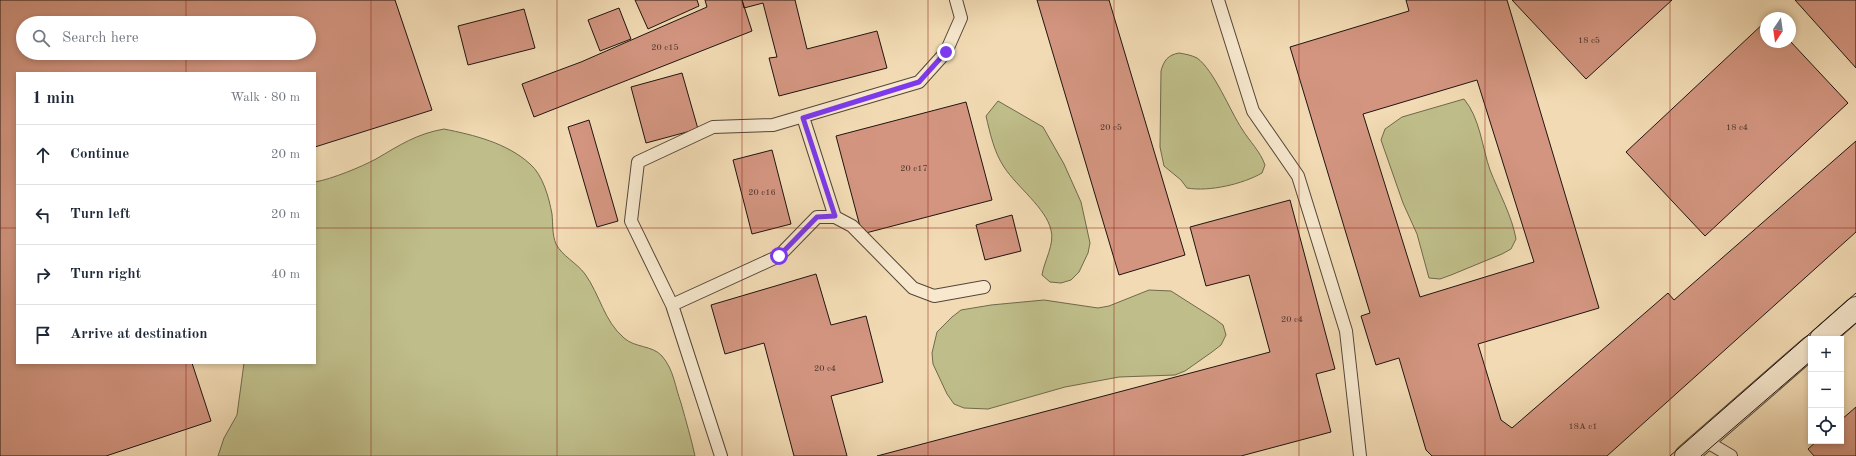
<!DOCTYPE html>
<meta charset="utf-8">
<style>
:root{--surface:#fff;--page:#f2f2f3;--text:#1f2937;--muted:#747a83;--line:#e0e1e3}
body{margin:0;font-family:"Old Standard TT",serif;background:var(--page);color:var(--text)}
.controls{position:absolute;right:12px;bottom:12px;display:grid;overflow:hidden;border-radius:0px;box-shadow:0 2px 6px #0003}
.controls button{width:36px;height:36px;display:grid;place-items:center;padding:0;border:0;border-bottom:1px solid var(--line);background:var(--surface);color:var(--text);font:20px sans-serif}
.compass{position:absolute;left:1760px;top:12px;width:36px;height:36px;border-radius:50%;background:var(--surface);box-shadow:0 2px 6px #0003;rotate:193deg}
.stop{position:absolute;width:12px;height:12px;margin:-9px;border:3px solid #7c3aed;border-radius:50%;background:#fff}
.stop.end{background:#7c3aed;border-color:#fff;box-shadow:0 1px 4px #0008}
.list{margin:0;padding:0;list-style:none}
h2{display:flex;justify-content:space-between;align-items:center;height:52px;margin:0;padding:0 16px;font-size:17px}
h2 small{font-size:13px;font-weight:400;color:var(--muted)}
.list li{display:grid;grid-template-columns:26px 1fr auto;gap:12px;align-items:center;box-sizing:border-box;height:60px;padding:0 16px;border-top:1px solid var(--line)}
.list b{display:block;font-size:15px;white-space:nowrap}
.list em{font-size:13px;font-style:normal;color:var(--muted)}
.icon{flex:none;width:22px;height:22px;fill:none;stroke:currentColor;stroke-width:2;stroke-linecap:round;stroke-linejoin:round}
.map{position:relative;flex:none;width:1856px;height:456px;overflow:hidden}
.search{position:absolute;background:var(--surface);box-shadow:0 2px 6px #0003;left:16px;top:16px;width:300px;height:44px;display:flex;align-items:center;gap:10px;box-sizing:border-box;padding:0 14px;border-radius:22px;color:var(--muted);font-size:15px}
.panel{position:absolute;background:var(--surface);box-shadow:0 2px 6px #0003;left:16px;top:72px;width:300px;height:292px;border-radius:0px}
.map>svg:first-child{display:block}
.green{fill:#bfbe8a;stroke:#6f694c}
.building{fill:#d39580;stroke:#1f140f;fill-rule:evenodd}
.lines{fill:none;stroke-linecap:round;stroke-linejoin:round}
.lane-casing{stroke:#544638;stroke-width:14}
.street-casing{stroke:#544638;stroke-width:24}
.lane{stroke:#f7e8ce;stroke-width:12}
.street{stroke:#f7e8ce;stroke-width:22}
.tram{stroke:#1f140f;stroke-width:1}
.route{stroke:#7c3aed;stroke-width:5}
.grid{fill:none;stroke:#8f2418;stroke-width:1;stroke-opacity:0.55}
.labels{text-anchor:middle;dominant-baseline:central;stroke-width:4;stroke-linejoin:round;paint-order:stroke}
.number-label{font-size:9px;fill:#4c342b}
</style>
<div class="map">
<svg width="1856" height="456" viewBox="0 0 1856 456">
<rect width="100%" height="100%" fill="#f2dbb4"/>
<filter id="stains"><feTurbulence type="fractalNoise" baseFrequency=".005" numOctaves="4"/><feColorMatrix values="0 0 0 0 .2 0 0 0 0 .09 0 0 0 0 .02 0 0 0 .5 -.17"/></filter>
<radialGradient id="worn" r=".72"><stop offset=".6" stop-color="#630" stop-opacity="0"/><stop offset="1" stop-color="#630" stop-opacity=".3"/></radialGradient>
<path class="green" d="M1179,53c6,1 12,2 18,5 17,12 33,53 45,71 8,13 18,22 23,36l-3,8c-19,11 -53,19 -75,15l-6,-8 -17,-14 -4,-19 1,-76c3,-11 7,-16 18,-18z
M1464,99c16,19 18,48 26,71 9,23 22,46 26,69l-5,10 -9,5 -51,21 -11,4 -11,-1 -12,-44 -14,-31 -22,-63 4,-11 17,-12z
M998,101l45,26 21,37 17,38 9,41 -2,10 -9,19 -8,8 -10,3 -11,-1 -8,-7c2,-14 13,-31 9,-45 -5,-22 -34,-43 -47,-63 -10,-15 -14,-34 -18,-51z
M444,129c30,6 63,14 86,35 13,11 19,34 22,50 1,9 0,21 4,30 6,12 21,19 29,30 15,21 19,47 39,64 11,10 28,7 38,18 12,14 13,31 19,47 5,18 10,35 14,53h-477l6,-18 13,-23 7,-52h71v-181c17,-3 46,-15 61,-23 24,-14 40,-25 68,-30z
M1149,290l22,1 44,28 8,6 3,10 -5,10 -9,7 -27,19 -10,4 -56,2 -54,10 -77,22 -24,-1 -10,-4 -7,-10 -14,-30 -1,-11 5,-21 15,-15 9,-7 30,-5 53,-5 54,8 11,-2z"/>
<path class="building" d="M0,0h395l37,110 -117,37v-74h-298v290h175l19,58 -105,35h-106zM23,23h286v30h-286z
M635,0h62l2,6 -51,23z
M705,0h37l10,31 -218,86 -12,-33 59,-22 126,-55z
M742,0h53l12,49 70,-18 10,37 -108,28 -10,-38 8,-1 -14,-54 -19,5z
M1037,0h72l76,255 -66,20z
M1406,0h101l92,308 -121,36 23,76 11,8 156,-135 6,7 182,-159v91l-249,224h-175l-6,-6 -27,-92 -23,7 -15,-49 9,-3 -80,-266 119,-36zM1477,80l57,182 -114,35 -57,-183z
M1512,0h160l-86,79z
M1795,0h61v68z
M619,8l12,31 -31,12 -12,-31z
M524,9l11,39 -67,17 -10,-39z
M1766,21v21l24,-1 58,62 -143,133 -79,-84z
M682,73l16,56 -52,14 -15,-56z
M966,102l26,98 -130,34 -26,-98z
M589,120l29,101 -21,6 -29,-100z
M772,150l19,74 -39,10 -19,-74z
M1290,200l45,169 -19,5 15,58 -90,24h-364l393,-104 -21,-77 -43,11 -16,-59z
M1012,215l9,36 -36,9 -9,-35z
M816,274l15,51 35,-9 17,66 -52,14 16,60h-53l-30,-113 -39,11 -14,-49z
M1856,407v49h-42l-6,-7 9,-8h24v-21z"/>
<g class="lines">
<g class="lane-casing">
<path id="lane" d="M1218,0l35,111 45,65 48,155 14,125
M803,117l32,100
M672,305l107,-49 38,-39h18l17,9 61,62 21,8 50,-9
M1704,440l27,16
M721,456l-49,-151 -41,-84 7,-59 75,-35 60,-2 146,-43 27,-30 15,-34 -5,-18"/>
</g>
<g class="street-casing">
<path id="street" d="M1821,339l35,-31
M1686,456l125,-109"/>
</g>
<use href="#lane" class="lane"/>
<use href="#street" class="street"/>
<path class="tram" d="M1837,339l19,-16
M1670,456l186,-163
M1701,456l110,-95"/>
</g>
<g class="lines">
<path class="route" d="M779,256l38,-39 18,-1 -32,-98 116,-36 27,-30"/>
</g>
<path class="grid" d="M186,0v23M371,0v456M557,0v456M742,0v456M928,0v456M1114,0v456M1299,0v456M1485,0v456M1670,0v456M186,53v20M0,228h17M315,228h1541M186,363v93"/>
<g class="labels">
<g class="number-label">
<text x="1589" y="40">18 с5</text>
<text x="665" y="47">20 с15</text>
<text x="1111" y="127">20 с5</text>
<text x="1737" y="127">18 с4</text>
<text x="914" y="168">20 с17</text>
<text x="762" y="192">20 с16</text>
<text x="1292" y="319">20 c4</text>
<text x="825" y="368">20 c4</text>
<text x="1583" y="426">18А с1</text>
</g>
</g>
<rect width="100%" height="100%" filter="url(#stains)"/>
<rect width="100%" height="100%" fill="url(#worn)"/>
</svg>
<div class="controls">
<button>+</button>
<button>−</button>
<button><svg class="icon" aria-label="locate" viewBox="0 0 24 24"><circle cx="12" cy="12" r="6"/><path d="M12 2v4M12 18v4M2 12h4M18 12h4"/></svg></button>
</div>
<svg class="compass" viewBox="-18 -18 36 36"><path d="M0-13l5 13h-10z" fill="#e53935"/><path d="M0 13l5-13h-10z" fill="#747a83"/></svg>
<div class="stop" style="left:779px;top:256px"></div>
<div class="stop end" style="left:946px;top:52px"></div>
<div class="search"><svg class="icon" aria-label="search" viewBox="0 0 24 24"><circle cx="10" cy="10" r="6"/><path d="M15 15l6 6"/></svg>Search here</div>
<section class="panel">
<h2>1 min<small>Walk · 80 m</small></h2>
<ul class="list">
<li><svg class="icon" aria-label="ahead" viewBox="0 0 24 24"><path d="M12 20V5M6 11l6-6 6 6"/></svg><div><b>Continue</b></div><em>20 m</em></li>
<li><svg class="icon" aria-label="left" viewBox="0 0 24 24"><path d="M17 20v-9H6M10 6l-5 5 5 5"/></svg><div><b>Turn left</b></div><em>20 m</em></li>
<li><svg class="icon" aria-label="right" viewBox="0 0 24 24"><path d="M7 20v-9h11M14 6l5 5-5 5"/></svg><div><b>Turn right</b></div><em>40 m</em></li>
<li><svg class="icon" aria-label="arrive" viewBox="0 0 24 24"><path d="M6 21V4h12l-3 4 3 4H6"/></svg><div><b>Arrive at destination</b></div></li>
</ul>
</section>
</div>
